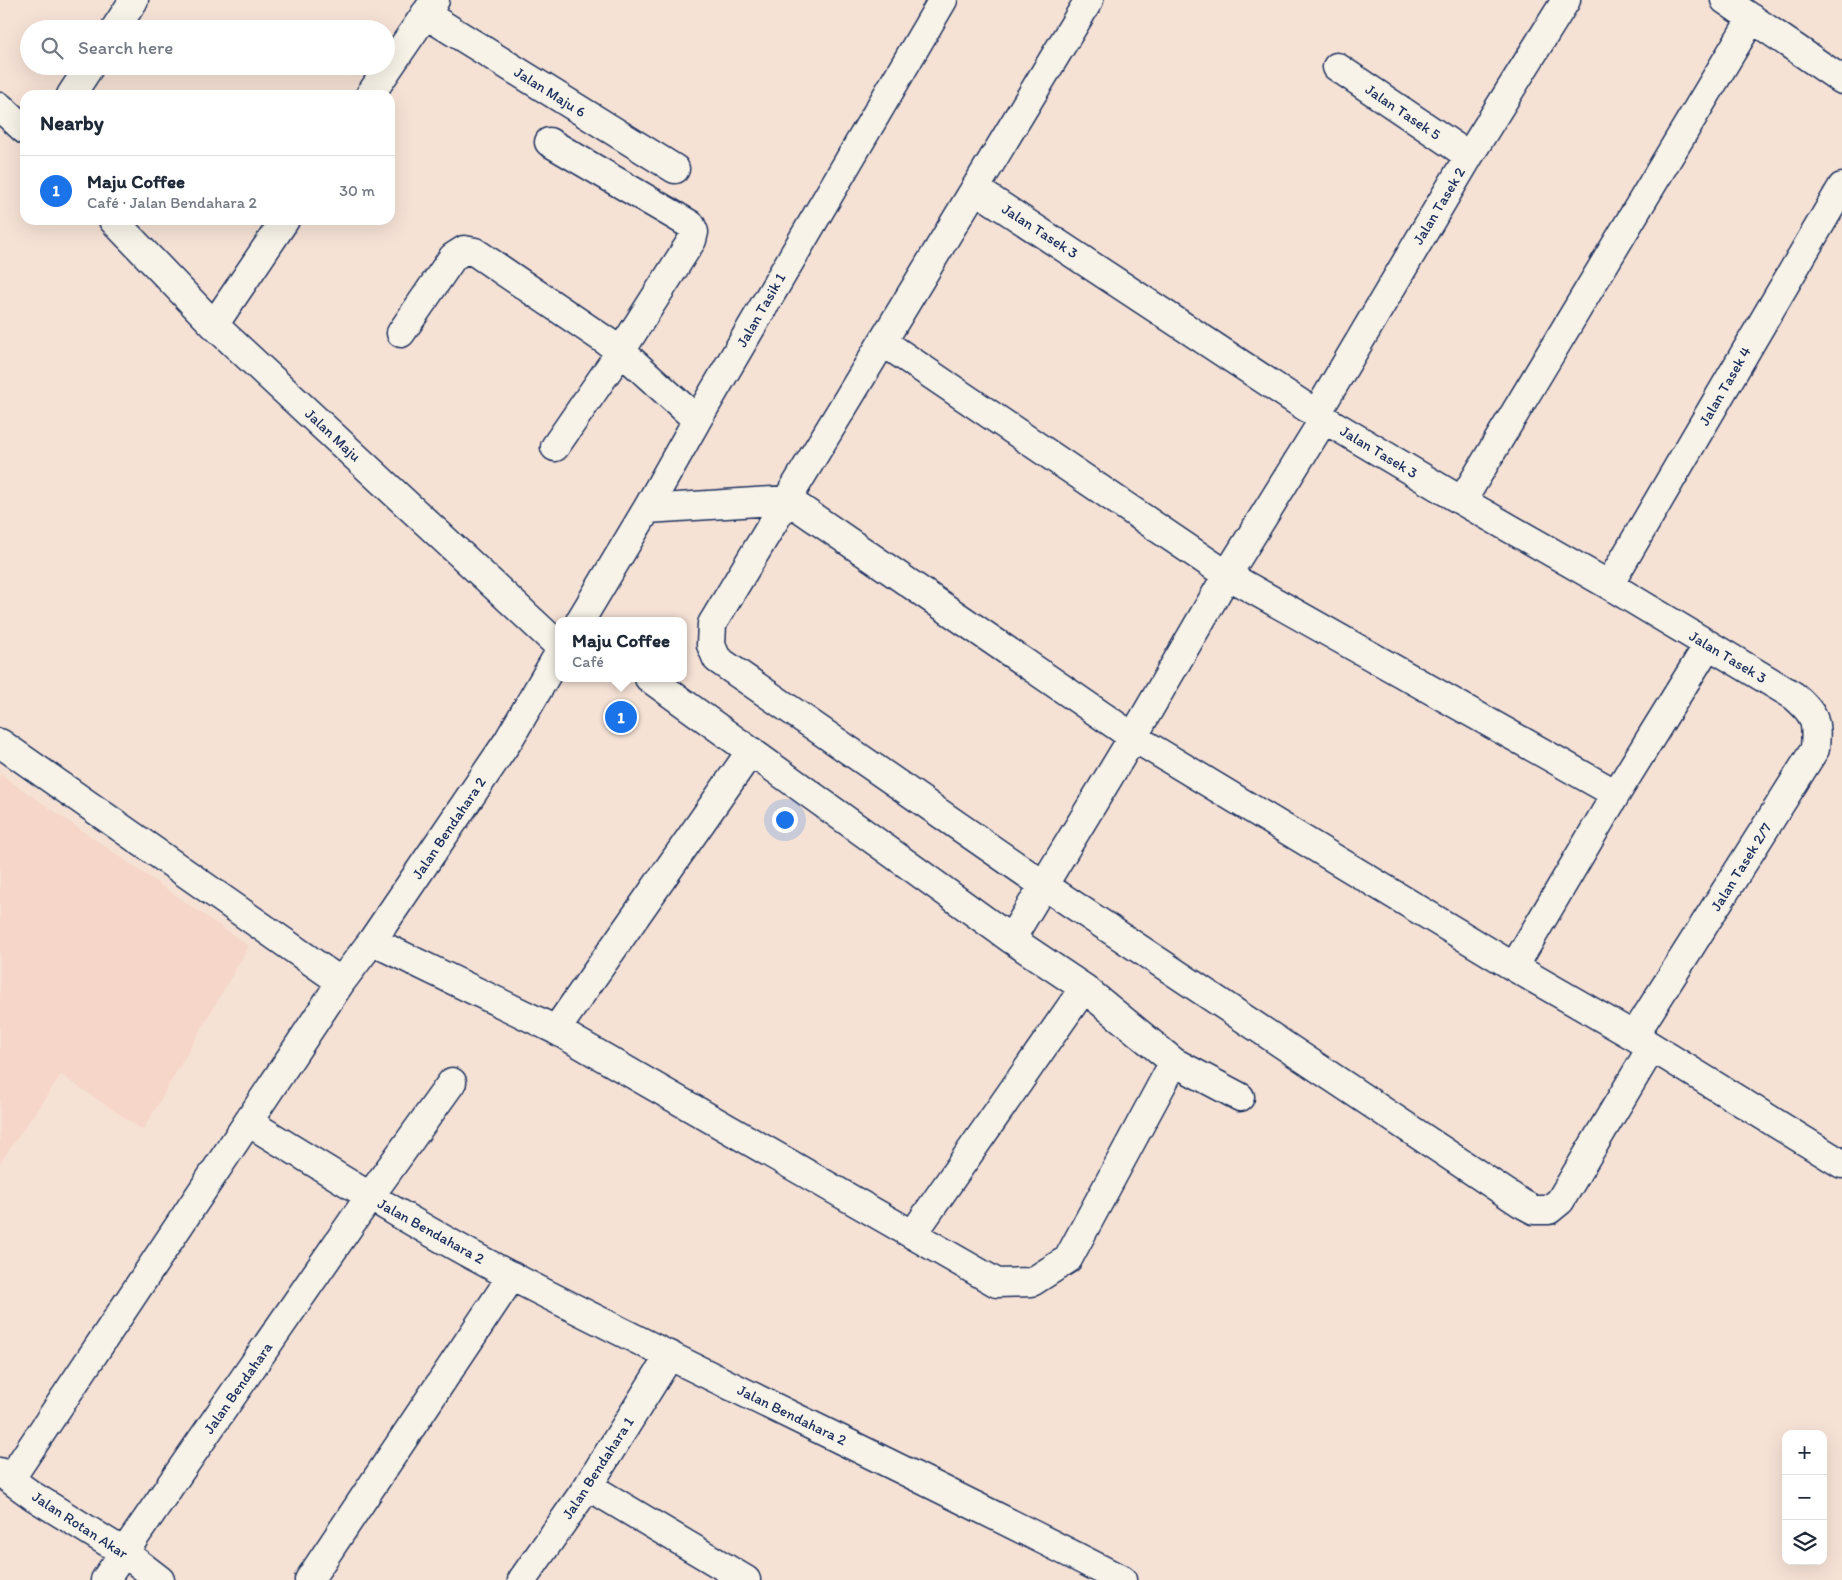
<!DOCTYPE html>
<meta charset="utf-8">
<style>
:root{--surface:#fff;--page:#f6f6f7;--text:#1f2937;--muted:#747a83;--line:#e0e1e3;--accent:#1a73e8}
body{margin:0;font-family:Itim,sans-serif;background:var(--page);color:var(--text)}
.controls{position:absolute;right:15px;bottom:15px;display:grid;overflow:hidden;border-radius:10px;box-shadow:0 5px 20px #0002}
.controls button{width:45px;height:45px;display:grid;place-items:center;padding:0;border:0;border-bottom:1px solid var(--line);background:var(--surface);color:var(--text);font:25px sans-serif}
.you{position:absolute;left:784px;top:819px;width:18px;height:18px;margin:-12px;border:4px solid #fff;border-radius:50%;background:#1a73e8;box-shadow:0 0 0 8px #1a73e833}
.badge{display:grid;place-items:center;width:32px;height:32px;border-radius:50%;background:var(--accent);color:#fff;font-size:16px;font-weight:700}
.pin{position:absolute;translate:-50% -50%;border:2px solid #fff;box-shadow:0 1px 5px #0006}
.popup{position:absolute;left:555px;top:617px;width:132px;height:65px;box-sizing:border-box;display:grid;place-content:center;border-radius:10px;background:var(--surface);filter:drop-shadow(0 1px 4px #0005);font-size:16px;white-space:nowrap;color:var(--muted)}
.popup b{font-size:19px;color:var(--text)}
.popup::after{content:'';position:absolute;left:50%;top:100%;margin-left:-10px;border:10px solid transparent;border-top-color:var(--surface)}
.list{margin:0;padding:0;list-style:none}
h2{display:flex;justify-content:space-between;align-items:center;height:65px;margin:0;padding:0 20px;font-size:21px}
h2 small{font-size:16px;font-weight:400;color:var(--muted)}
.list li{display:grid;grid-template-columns:32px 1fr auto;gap:15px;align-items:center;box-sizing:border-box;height:70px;padding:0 20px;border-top:1px solid var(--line)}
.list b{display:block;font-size:19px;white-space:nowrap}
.list p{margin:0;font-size:16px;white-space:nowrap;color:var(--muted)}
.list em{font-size:16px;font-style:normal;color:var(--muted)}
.icon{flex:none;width:28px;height:28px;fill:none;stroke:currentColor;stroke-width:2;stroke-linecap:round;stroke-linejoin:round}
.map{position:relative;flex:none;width:1842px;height:1580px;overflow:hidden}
.search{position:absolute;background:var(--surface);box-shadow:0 5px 20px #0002;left:20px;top:20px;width:375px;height:55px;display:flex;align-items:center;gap:12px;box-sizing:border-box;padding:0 18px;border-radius:28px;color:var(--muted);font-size:19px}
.panel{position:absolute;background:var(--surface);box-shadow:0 5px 20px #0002;left:20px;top:90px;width:375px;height:135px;border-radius:15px}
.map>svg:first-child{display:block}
.built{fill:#f5d6c8}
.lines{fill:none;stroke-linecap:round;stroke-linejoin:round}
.minor-casing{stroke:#1b2f5e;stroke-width:31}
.minor{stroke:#f7f3e8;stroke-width:28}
.labels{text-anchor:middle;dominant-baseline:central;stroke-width:4.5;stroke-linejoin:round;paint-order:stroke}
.street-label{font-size:15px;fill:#1b2f5e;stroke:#f7f3e8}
</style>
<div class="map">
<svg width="1842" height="1580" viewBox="0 0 1842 1580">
<rect width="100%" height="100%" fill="#f6e2d5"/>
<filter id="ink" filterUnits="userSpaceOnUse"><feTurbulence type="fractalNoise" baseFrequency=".02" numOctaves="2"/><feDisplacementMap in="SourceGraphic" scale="10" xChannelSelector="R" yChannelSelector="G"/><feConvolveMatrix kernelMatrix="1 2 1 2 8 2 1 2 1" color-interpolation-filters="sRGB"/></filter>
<g filter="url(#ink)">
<path class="built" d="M0,774l249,172 -106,184 -82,-55 -61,88z"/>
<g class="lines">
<g class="minor-casing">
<path id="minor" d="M1089,0l-377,624 -1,21 6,14 325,225 479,319 13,7h15l11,-9 92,-154
M1725,0l117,80
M425,14l250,155
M115,29l19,-29
M1337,67l132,89
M71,95l19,-29
M370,95l65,-95
M0,107l25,23
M549,142l142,83 3,7 -2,8 -71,111 -66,96
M975,189l349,230 138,82 147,84 185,111c22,19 23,25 21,53l-181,287
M113,220l101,105 344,320
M214,325l71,-105
M401,333l52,-76 11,-7 11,2 146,99 76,69
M883,342l344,233 389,219
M1317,413l152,-257 97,-156
M1462,501l290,-483
M647,509l141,-9 345,237 381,230 120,69 208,128
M1609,585l233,-398
M580,621l67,-112 50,-89 246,-420
M558,655l-50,86 -136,200 -31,41 -93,140c87,53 174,108 265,155 202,104 408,199 609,303
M649,678l362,261 73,49 90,74 66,35
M0,743l341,239
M1011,939l122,-202 94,-162 97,-156
M372,941l184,89 441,253 35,-1 36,-23 106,-197
M1514,967l102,-173 92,-149
M556,1030l195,-279
M913,1234l171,-246
M0,1472l33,24 92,57 35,27
M11,1478l237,-356
M588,1486l158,94
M105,1580l265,-384 82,-114
M309,1580l203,-304
M522,1580l66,-94 82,-131"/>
</g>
<use href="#minor" class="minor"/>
</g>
</g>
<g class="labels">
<g class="street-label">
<text transform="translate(550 92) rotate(32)">Jalan Maju 6</text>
<text transform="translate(1403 112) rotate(34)">Jalan Tasek 5</text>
<text transform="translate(1439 206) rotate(-59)">Jalan Tasek 2</text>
<text transform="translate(1040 231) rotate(33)">Jalan Tasek 3</text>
<text transform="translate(761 310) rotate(-60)">Jalan Tasik 1</text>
<text transform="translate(1725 386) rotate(-60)">Jalan Tasek 4</text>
<text transform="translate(333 435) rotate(43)">Jalan Maju</text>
<text transform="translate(1379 452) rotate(31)">Jalan Tasek 3</text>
<text transform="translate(1728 657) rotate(31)">Jalan Tasek 3</text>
<text transform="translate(449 828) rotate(-56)">Jalan Bendahara 2</text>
<text transform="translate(1741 867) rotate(-58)">Jalan Tasek 2/7</text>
<text transform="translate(431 1231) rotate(29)">Jalan Bendahara 2</text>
<text transform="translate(238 1388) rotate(-55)">Jalan Bendahara</text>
<text transform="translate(792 1415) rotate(26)">Jalan Bendahara 2</text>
<text transform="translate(598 1468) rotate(-57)">Jalan Bendahara 1</text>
<text transform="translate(80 1525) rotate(33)">Jalan Rotan Akar</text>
</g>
</g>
</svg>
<div class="controls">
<button>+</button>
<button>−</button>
<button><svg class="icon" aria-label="layers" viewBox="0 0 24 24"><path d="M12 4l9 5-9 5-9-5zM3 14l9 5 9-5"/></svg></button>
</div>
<div class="you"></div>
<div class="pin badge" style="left:621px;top:717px">1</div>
<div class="popup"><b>Maju Coffee</b>Café</div>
<div class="search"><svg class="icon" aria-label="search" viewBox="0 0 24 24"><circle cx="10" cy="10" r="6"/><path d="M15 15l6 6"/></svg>Search here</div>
<section class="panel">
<h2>Nearby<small></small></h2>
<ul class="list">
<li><span class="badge">1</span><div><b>Maju Coffee</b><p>Café · Jalan Bendahara 2</p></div><em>30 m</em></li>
</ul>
</section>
</div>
